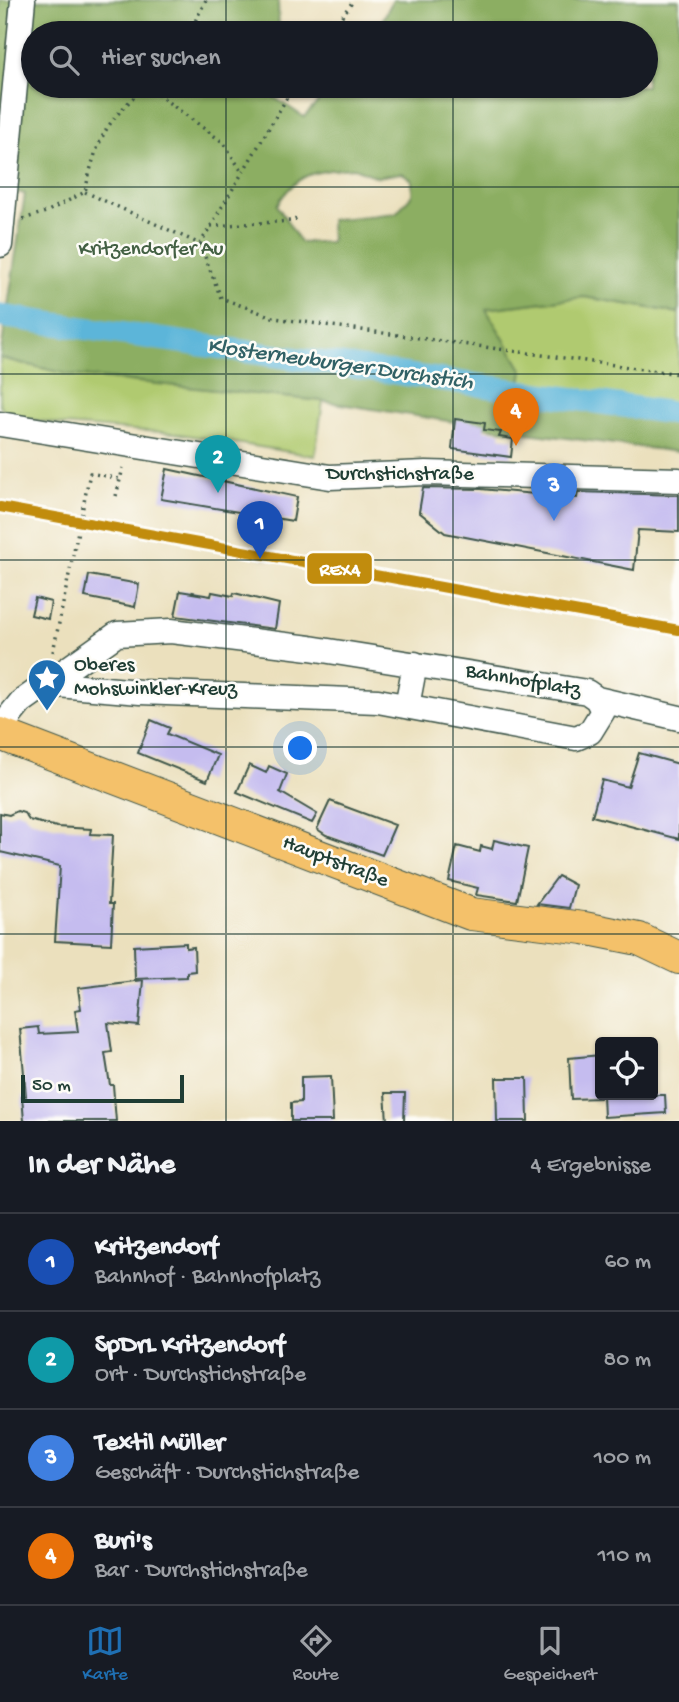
<!DOCTYPE html>
<html lang="de">
<meta charset="utf-8">
<style>
:root{--surface:#171b24;--page:#242831;--text:#f1f3f6;--muted:#9ea1a6;--line:#363941;--accent:#1f6fb2}
body{margin:0;font-family:"Gochi Hand",sans-serif;background:var(--page);color:var(--text)}
.controls{position:absolute;right:21px;bottom:21px;display:grid;overflow:hidden;border-radius:7px;box-shadow:0 2px 5px #0004}
.controls button{width:63px;height:63px;display:grid;place-items:center;padding:0;border:0;border-bottom:2px solid var(--line);background:var(--surface);color:var(--text);font:35px sans-serif}
.scale{position:absolute;left:21px;bottom:18px;width:163px;box-sizing:border-box;padding-left:7px;border:4px solid #1f3d34;border-top:0;font-size:19px;line-height:24px;white-space:nowrap;color:#1f3d34;-webkit-text-stroke:5px #fdfcf7;paint-order:stroke}
.you{position:absolute;left:301px;top:749px;width:24px;height:24px;margin:-18px;border:5px solid #fff;border-radius:50%;background:#1a73e8;box-shadow:0 0 0 10px #1a73e833}
.badge{display:grid;place-items:center;width:46px;height:46px;border-radius:50%;background:var(--accent);color:#fff;font-size:23px;font-weight:700}
.pin{position:absolute;translate:-50% -58px;filter:drop-shadow(0 2px 4px #0008)}
.pin::after{content:'';position:absolute;top:37px;width:24px;height:21px;background:inherit;clip-path:polygon(0 0,100% 0,50% 100%)}
.list{margin:0;padding:0;list-style:none}
h2{display:flex;justify-content:space-between;align-items:center;height:91px;margin:0;padding:0 28px;font-size:30px}
h2 small{font-size:23px;font-weight:400;color:var(--muted)}
.list li{display:grid;grid-template-columns:46px 1fr auto;gap:21px;align-items:center;box-sizing:border-box;height:98px;padding:0 28px;border-top:2px solid var(--line)}
.list b{display:block;font-size:26px;white-space:nowrap}
.list p{margin:0;font-size:23px;white-space:nowrap;color:var(--muted)}
.list em{font-size:23px;font-style:normal;color:var(--muted)}
.icon{flex:none;width:38px;height:38px;fill:none;stroke:currentColor;stroke-width:2;stroke-linecap:round;stroke-linejoin:round}
.map{position:relative;flex:none;width:679px;height:1121px;overflow:hidden}
.search{position:absolute;background:var(--surface);box-shadow:0 2px 5px #0004;left:21px;right:21px;top:21px;height:77px;display:flex;align-items:center;gap:18px;box-sizing:border-box;padding:0 24px;border-radius:38px;color:var(--muted);font-size:26px}
.sheet{height:483px;background:var(--surface)}
nav{display:flex;justify-content:space-around;align-items:center;box-sizing:border-box;height:98px;border-top:2px solid var(--line);background:var(--surface);font-size:19px;color:var(--muted)}
nav a{display:grid;justify-items:center;gap:4px}
nav .on{color:var(--accent)}
.map>svg:first-child{display:block}
.green{fill:#b0ca6f;stroke:#688452;stroke-width:2}
.forest{fill:#8cae62;stroke:#56764b;stroke-width:2;fill-rule:evenodd}
.lines{fill:none;stroke-linecap:round;stroke-linejoin:round}
.canal{stroke:#5bb5d9;stroke-width:23}
.building{fill:#c5bcef}
.minor-casing{stroke:#3e5549;stroke-width:27}
.major-casing{stroke:#3e5549;stroke-width:34}
.path{stroke:#3e5549;stroke-width:3.5;stroke-dasharray:2 5;stroke-linecap:butt}
.minor{stroke:#fff;stroke-width:24}
.major{stroke:#f4c16a;stroke-width:32}
.rail-1-casing{stroke:#fdfcf7;stroke-width:16}
.rail-1{stroke:#c18c0d;stroke-width:10}
.grid{fill:none;stroke:#1f3d34;stroke-width:2;stroke-opacity:0.55}
.labels{text-anchor:middle;dominant-baseline:central;stroke-width:5;stroke-linejoin:round;paint-order:stroke}
.park-label{font-size:21px;fill:#436043;stroke:#fdfcf7}
.street-label{font-size:21px;fill:#1f3d34;stroke:#fdfcf7}
.poi-label{font-size:21px;fill:#1f3d34;stroke:#fdfcf7;text-anchor:start}
.water-label{font-size:23px;font-style:italic;fill:#316166;stroke:#fdfcf7}
.line-badge{stroke:#fdfcf7;stroke-width:2.5}
.badge-label{font-size:19px;text-anchor:middle;font-weight:bold;fill:#fff}
</style>
<div class="map">
<svg width="679" height="1121" viewBox="0 0 679 1121">
<rect width="100%" height="100%" fill="#fdfcf7"/>
<filter id="ink" filterUnits="userSpaceOnUse"><feTurbulence type="fractalNoise" baseFrequency=".0143" numOctaves="2"/><feDisplacementMap in="SourceGraphic" scale="14" xChannelSelector="R" yChannelSelector="G"/><feConvolveMatrix kernelMatrix="1 2 1 2 8 2 1 2 1" color-interpolation-filters="sRGB"/></filter>
<filter id="wash" filterUnits="userSpaceOnUse"><feTurbulence type="fractalNoise" baseFrequency=".00686" numOctaves="4" result="noise"/><feDisplacementMap in="SourceGraphic" scale="28" xChannelSelector="R" yChannelSelector="G"/><feGaussianBlur stdDeviation="1.57" result="paint"/><feColorMatrix in="noise" values="0 0 0 0 0 0 0 0 0 0 0 0 0 0 0 0 0 1.4 0 .05"/><feComposite in="paint" operator="in"/></filter>
<g filter="url(#wash)">
<rect width="100%" height="100%" fill="#ebe0bd"/>
<path class="green" d="M584,297l95,16v90l-159,-15 -34,-79z
M0,358l71,17 252,26 -8,55 -141,-23 -111,-8 -55,-10 -8,-9z"/>
<path class="forest" d="M0,0h278l1,33h-246v53h233l9,12 29,19 29,-31h313v-53h-270l17,-33h286v313l-95,-16 -98,12 37,62 -3,17 159,15v49l-168,-21 -189,-30 -251,-26 -71,-17 25,-164 -25,-6zM354,168l23,9 25,-4 10,7v15l-16,18 -66,7 1,22h-31l-23,-37c21,-34 39,-34 77,-37z"/>
<g class="lines">
<path class="canal" d="M0,316l679,98"/>
</g>
<g id="blocks">
<path class="building" d="M455,419l30,4 -1,7 17,2 -2,5 14,2 -2,18 -59,-8z
M167,469l130,28 -4,24 -132,-22z
M423,488l58,1 96,9 1,-6 101,3v37l-41,-2 -4,40 -189,-37 -26,-21z
M89,575l50,9 -4,23 -50,-10z
M180,591l31,5 1,-4 21,4 1,-3 45,11 -4,25 -100,-13z
M35,598l16,4 -3,17 -17,-4z
M151,720l19,8 -3,6 51,21 -11,26 -69,-28z
M639,753l40,11v75l-87,-23 10,-36 26,7z
M249,765l17,8 3,-7 18,8 -7,18 37,22 -5,9 -75,-31z
M330,801l65,24 -13,30 -56,-20 -9,-6z
M17,811l7,2 5,7 28,7 34,2 -1,5 23,1 -4,69h4l-2,40 -56,-3 5,-75 -60,-14v-39l9,2z
M494,840l34,8 -11,53 -41,-6 2,-7 -29,-7 8,-35 23,6 1,-6 11,3z
M558,876l17,9 -6,23 -32,-4z
M186,943v5l8,-1 1,24 -8,1v5l-52,2 -1,-33z
M143,980l-4,46 -31,-3 4,29 -7,1 5,32h3l3,36h-92l-2,-25h4l-6,-67 18,-2 1,7 39,-2 -3,-22 6,-1 -3,-21z
M600,1055v43l-29,1 -2,-41z
M331,1076l2,45h-42v-18l10,-1v-25z
M496,1078h31l1,43h-31z
M385,1093h20l-1,28h-17z
M603,1095h62l1,18 -62,4z"/>
</g>
</g>
<g filter="url(#ink)">
<use href="#blocks" fill-opacity="0" stroke="#3e5549" stroke-width="2"/>
<g class="lines">
<g class="minor-casing">
<path id="minor" d="M0,245l23,-245
M0,424l330,53 96,-4 253,7
M597,699l82,19
M407,706l8,-42
M0,728l21,-26 96,-68 54,-3 139,17 277,44 10,7 6,12 -13,21 -14,6 -198,-37 -238,-9 -94,-8"/>
</g>
<g class="major-casing">
<path id="major" d="M0,734l471,180 113,14 55,11 40,19"/>
</g>
<path class="path" d="M189,33l17,-33
M329,33l25,-33
M146,86l78,57 18,29
M85,192l115,52 21,54 54,20 404,56
M23,219l23,-7 39,-20c12,-54 20,-69 61,-106
M211,226l80,-5 10,-4
M200,244l94,-158
M116,496l7,-28
M193,593l1,-4
M53,652l37,-179 30,6"/>
<use href="#minor" class="minor"/>
<use href="#major" class="major"/>
<g class="rail-1-casing">
<path id="rail-1" d="M0,507l679,123"/>
</g>
<use href="#rail-1" class="rail-1"/>
</g>
</g>
<path class="grid" d="M226,0v33M453,0v33M226,86v1035M453,86v1035M0,187h679M0,374h679M0,560h679M0,747h679M0,934h679"/>
<defs>
<g id="sight-pin" transform="scale(2.0125)"><path d="M0 17L-7.5 6A9.5 9.5 0 1 1 7.5 6Z" fill="#1f6fb2" stroke="#fdfcf7"/><path d="M0-6L1.8-2.2L6-1.7L2.9 1.2L3.7 5.4L0 3.3L-3.7 5.4L-2.9 1.2L-6-1.7L-1.8-2.2Z" fill="#fff"/></g>
</defs>
<g fill-rule="evenodd">
<use href="#sight-pin" x="47" y="678"/>
</g>
<g class="labels">
<g class="park-label">
<text x="151" y="250">Kritzendorfer Au</text>
</g>
<g class="street-label">
<text x="400" y="475">Durchstichstraße</text>
<text transform="translate(523 682) rotate(10)">Bahnhofplatz</text>
<text transform="translate(335 863) rotate(21)">Hauptstraße</text>
</g>
<g class="poi-label">
<text x="74" y="666">Oberes<tspan x="74" dy="24">Mohswinkler-Kreuz</tspan></text>
</g>
<g class="water-label">
<text transform="translate(340 365) rotate(8)">Klosterneuburger Durchstich</text>
</g>
</g>
<rect class="line-badge" x="306" y="552" width="67" height="33" rx="7" fill="#c18c0d"/>
<g class="badge-label">
<text x="340" y="575">REX4</text>
</g>
</svg>
<div class="controls">
<button><svg class="icon" aria-label="locate" viewBox="0 0 24 24"><circle cx="12" cy="12" r="6"/><path d="M12 2v4M12 18v4M2 12h4M18 12h4"/></svg></button>
</div>
<div class="scale">50 m</div>
<div class="you"></div>
<div class="pin badge" style="left:260px;top:559px;background:#1a4fb4">1</div>
<div class="pin badge" style="left:218px;top:493px;background:#0f9aa8">2</div>
<div class="pin badge" style="left:554px;top:521px;background:#3f7fe0">3</div>
<div class="pin badge" style="left:516px;top:446px;background:#e8710a">4</div>
<div class="search"><svg class="icon" aria-label="search" viewBox="0 0 24 24"><circle cx="10" cy="10" r="6"/><path d="M15 15l6 6"/></svg>Hier suchen</div>
</div>
<section class="sheet">
<h2>In der Nähe<small>4 Ergebnisse</small></h2>
<ul class="list">
<li><span class="badge" style="background:#1a4fb4">1</span><div><b>Kritzendorf</b><p>Bahnhof · Bahnhofplatz</p></div><em>60 m</em></li>
<li><span class="badge" style="background:#0f9aa8">2</span><div><b>SpDrL Kritzendorf</b><p>Ort · Durchstichstraße</p></div><em>80 m</em></li>
<li><span class="badge" style="background:#3f7fe0">3</span><div><b>Textil Müller</b><p>Geschäft · Durchstichstraße</p></div><em>100 m</em></li>
<li><span class="badge" style="background:#e8710a">4</span><div><b>Buri's</b><p>Bar · Durchstichstraße</p></div><em>110 m</em></li>
</ul>
</section>
<nav>
<a class="on"><svg class="icon" aria-label="map" viewBox="0 0 24 24"><path d="M3 6l6-2 6 2 6-2v14l-6 2-6-2-6 2zM9 4v14M15 6v14"/></svg>Karte</a>
<a><svg class="icon" aria-label="directions" viewBox="0 0 24 24"><path d="M12 3l9 9-9 9-9-9zM9 14v-3h6M13 9l2 2-2 2"/></svg>Route</a>
<a><svg class="icon" aria-label="saved" viewBox="0 0 24 24"><path d="M7 4h10v16l-5-4-5 4z"/></svg>Gespeichert</a>
</nav>
